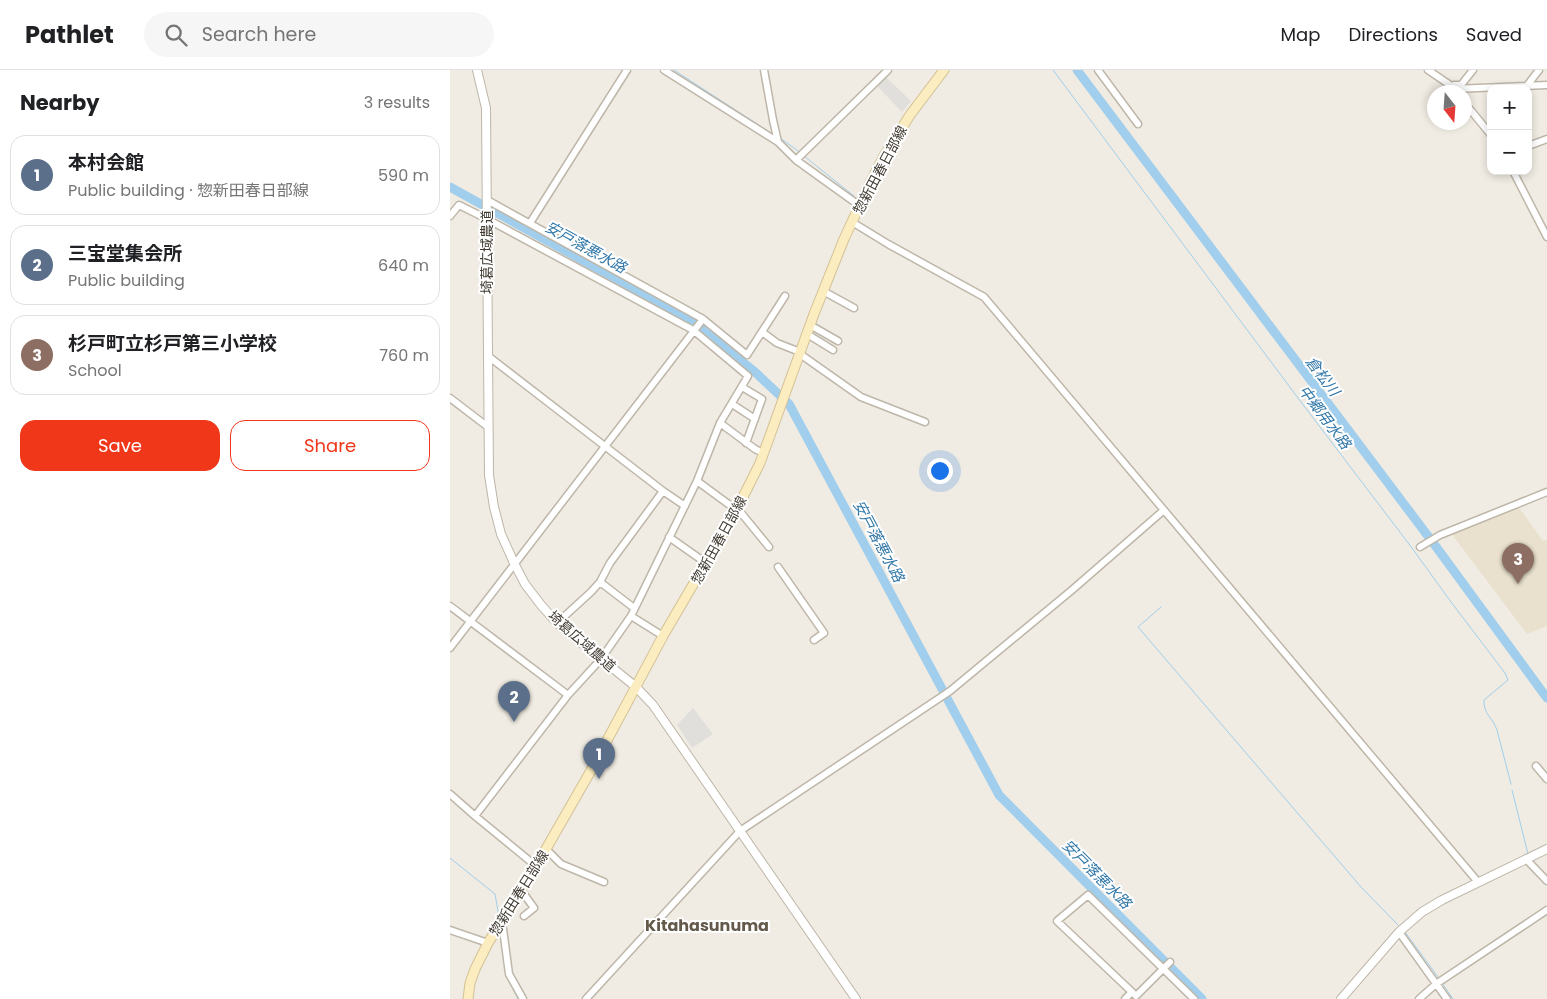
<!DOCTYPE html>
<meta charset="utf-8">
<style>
:root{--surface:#fff;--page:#f6f6f6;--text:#202124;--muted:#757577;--line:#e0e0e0;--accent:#f0371a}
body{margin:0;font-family:Poppins,"Noto Sans JP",sans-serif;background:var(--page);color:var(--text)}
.controls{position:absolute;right:15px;top:15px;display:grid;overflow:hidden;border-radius:10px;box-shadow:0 2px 8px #0003}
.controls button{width:45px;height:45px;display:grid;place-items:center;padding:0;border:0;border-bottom:1px solid var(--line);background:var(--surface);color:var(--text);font:25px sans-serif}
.compass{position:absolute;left:977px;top:15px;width:45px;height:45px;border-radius:50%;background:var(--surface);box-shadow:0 2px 8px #0003;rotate:163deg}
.you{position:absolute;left:489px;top:400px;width:18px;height:18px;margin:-12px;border:4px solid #fff;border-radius:50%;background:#1a73e8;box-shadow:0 0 0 8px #1a73e833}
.badge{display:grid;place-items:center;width:32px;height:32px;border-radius:50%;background:var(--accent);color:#fff;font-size:16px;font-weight:700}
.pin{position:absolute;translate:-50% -41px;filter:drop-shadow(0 1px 2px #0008)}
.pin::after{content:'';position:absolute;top:26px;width:18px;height:15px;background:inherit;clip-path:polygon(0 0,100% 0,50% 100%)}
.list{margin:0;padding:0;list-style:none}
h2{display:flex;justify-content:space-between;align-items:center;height:65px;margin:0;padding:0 20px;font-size:21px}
h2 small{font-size:16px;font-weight:400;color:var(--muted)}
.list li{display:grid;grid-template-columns:32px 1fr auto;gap:15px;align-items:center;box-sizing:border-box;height:80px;margin:0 10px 10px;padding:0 10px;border:1px solid var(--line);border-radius:15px}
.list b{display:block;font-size:19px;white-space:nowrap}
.list p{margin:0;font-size:16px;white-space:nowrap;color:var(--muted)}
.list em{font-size:16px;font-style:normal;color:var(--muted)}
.actions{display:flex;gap:10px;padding:15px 20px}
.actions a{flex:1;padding:11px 0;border:1px solid var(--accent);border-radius:15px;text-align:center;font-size:18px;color:var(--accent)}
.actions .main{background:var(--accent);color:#fff}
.icon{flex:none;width:28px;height:28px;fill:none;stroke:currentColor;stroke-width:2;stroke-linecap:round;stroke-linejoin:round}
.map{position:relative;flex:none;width:1097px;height:929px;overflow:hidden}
header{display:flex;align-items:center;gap:30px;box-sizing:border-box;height:70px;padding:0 25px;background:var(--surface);border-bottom:1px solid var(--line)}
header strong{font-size:24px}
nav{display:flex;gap:28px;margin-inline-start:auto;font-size:18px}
.search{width:350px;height:45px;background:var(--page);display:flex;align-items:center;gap:12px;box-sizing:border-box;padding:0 18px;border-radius:28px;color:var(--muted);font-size:19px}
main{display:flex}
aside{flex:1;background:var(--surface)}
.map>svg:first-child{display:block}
.education{fill:#e9e1cd}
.parking{fill:#e1dfdb}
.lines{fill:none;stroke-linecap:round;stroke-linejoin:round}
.stream{stroke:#a0ceec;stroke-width:1}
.river{stroke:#a0ceec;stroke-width:9}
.minor-casing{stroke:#beb6a9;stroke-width:9}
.tertiary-casing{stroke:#beb6a9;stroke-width:10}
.secondary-casing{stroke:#d2c196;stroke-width:11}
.minor{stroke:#fff;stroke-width:6}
.tertiary{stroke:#fff;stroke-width:8}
.secondary{stroke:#fcedc1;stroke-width:9}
.labels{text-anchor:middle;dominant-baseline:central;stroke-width:4;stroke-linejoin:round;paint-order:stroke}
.street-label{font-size:14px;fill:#423c33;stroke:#fff}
.water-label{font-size:15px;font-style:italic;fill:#3278a8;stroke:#fff}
.quarter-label{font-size:16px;font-weight:bold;fill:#645a4b;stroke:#fff}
</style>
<header>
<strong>Pathlet</strong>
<div class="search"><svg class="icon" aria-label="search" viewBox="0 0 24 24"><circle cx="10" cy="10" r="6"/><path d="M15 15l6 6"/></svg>Search here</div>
<nav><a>Map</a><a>Directions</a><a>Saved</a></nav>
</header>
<main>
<aside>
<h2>Nearby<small>3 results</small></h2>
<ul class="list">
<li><span class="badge" style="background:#5c6f8a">1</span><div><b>本村会館</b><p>Public building · 惣新田春日部線</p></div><em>590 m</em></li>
<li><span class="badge" style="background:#5c6f8a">2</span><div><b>三宝堂集会所</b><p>Public building</p></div><em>640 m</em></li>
<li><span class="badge" style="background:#8d6e63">3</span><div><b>杉戸町立杉戸第三小学校</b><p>School</p></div><em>760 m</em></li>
</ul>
<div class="actions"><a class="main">Save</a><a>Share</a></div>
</aside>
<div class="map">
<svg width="1097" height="929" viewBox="0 0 1097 929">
<rect width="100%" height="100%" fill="#f0ece3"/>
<path class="education" d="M1068,436l25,35 4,-1v86l-20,8 -76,-101z"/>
<path class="parking" d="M435,6l26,25 -9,11 -26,-27z
M243,638l20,26 -21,14 -15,-23z"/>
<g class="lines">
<path class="stream" d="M224,0l100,65
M603,0l248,332 111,146 39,54 54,71 3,7 -24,20c-1,14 9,18 13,30l14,54
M330,68l21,15
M354,86l50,40
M711,537l-23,20 223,260 37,38
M1062,720l16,64
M0,788l45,36 4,23
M1082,790l15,16
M50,861l6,40
M955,862l33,45
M992,913l11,16
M61,914l7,15"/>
<path class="river" d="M627,0l360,478 110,150
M0,117l239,132 66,53 34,32 210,391 203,204"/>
<g class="minor-casing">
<path id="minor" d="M214,0l114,72
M314,0l9,50 5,22 18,18 64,46
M648,0l40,54
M978,0l22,15 6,7
M1004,15h7l12,-15
M1076,17l13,-17
M1004,19l93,-4
M1014,32l27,33
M1078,76l19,-7
M346,90l92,-90
M1063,101l34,66
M37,130l216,119 44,36 38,-59
M0,146l9,-11 28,14 206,111 55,46 -28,47 -23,58 -66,135 -30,43 -33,36 -93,121
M402,152l36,22 96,53 494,585
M80,153l97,-153
M373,221l31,17
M360,255l28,16
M312,262l15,11 23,9
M357,264l26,16
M350,284l61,43 64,25
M38,286l175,135 -53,72 -10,19 -9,10 -34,31
M292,317l20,12 -16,44
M0,328l38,29
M282,334l23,15
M270,353l35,26 8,4
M247,411l45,33 27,33
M213,421l22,15
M219,467l37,26
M970,477l20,-12 107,-43
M328,497l46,66 -10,7
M150,512l34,26
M0,536l118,89
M181,546l32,20
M0,578l253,-329
M1086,696l11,13
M0,724l25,22 61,50
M96,779l15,15 43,18
M1076,789l21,22
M71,820l13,18 -10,8
M50,853l3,6 6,45 14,25
M0,860l38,13
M949,862l48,67
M682,922l-75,-71 31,-26 106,104
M136,929l154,-168 210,-140 122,-101 92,-80
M675,929l7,-7 4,4 34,-34
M969,929l17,-15 111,-74"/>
</g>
<g class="tertiary-casing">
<path id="tertiary" d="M27,0l9,38 3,367 5,32 7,27 13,29 11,21 16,21 16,18 79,64 17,18 203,294
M891,929l58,-67 23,-20 20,-12 105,-51"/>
</g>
<g class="secondary-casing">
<path id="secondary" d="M18,929l2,-16 5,-14 13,-26 58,-94 43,-75 74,-138 73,-125 24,-48 54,-149 30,-75 25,-54 15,-29 26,-41 34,-45"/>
</g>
<use href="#minor" class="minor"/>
<use href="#tertiary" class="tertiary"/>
<use href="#secondary" class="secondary"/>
</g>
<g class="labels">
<g class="street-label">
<text transform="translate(430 100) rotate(-62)">惣新田春日部線</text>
<text transform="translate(37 182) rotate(-90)">埼葛広域農道</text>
<text transform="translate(269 470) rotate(-61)">惣新田春日部線</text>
<text transform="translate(132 571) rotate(41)">埼葛広域農道</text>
<text transform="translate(69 823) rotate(-58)">惣新田春日部線</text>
</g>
<g class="water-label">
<text transform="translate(136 177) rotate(29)">安戸落悪水路</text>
<text transform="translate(873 306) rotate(53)">倉松川</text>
<text transform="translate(875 347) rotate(53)">中郷用水路</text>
<text transform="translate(429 471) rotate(62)">安戸落悪水路</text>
<text transform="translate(647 804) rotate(45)">安戸落悪水路</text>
</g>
<g class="quarter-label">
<text x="257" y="855">Kitahasunuma</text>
</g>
</g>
</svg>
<div class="controls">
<button>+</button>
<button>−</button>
</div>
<svg class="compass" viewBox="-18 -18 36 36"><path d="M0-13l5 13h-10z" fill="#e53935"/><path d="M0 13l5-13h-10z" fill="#757577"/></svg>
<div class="you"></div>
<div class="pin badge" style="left:149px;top:709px;background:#5c6f8a">1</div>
<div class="pin badge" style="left:64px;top:652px;background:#5c6f8a">2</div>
<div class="pin badge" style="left:1068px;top:514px;background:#8d6e63">3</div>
</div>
</main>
